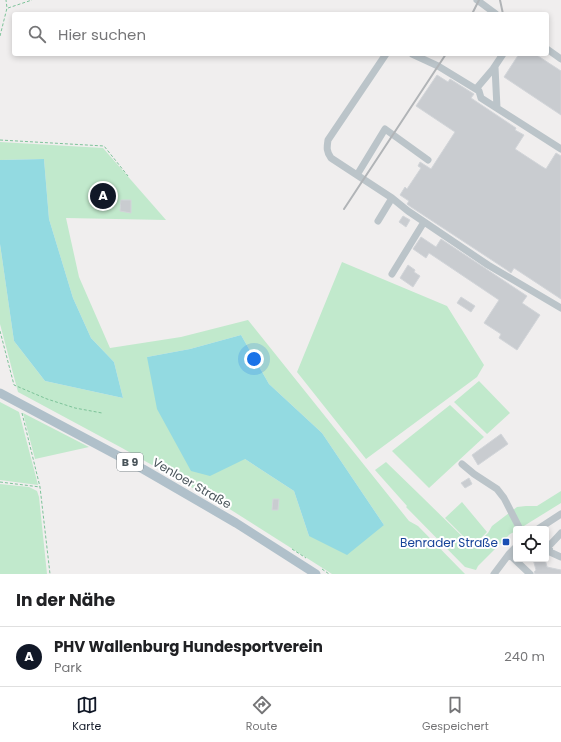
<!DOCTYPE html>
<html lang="de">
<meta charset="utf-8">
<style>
:root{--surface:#fff;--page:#f2f2f2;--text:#202124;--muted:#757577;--line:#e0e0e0;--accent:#111827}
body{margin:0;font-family:Poppins,sans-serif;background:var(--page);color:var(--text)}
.controls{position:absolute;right:12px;bottom:12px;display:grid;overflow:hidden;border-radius:4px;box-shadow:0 2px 6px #0003}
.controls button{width:36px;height:36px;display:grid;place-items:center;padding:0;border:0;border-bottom:1px solid var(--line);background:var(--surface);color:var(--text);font:20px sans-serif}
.you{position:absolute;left:254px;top:359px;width:14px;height:14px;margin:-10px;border:3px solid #fff;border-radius:50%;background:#1a73e8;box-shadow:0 0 0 6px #1a73e833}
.badge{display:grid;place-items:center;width:26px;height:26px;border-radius:50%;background:var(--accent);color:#fff;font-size:13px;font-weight:700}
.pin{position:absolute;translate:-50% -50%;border:2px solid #fff;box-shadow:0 1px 4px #0006}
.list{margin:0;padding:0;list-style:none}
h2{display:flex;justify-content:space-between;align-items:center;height:52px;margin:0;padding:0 16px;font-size:17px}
h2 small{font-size:13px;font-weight:400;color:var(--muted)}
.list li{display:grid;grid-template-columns:26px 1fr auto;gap:12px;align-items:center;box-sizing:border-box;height:60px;padding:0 16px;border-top:1px solid var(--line)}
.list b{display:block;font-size:15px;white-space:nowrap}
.list p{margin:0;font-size:13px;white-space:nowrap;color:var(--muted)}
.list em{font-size:13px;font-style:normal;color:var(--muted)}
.icon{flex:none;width:22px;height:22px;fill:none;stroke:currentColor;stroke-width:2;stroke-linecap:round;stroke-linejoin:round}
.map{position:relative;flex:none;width:561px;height:574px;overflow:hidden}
.search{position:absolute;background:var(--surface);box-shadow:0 2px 6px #0003;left:12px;right:12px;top:12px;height:44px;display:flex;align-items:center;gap:10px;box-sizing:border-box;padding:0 14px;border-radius:4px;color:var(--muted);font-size:15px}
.sheet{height:112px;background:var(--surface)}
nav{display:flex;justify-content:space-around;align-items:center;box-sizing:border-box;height:56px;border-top:1px solid var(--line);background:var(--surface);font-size:11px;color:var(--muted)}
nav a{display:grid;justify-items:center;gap:2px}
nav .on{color:var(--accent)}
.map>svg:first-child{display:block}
.green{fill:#c1e9cc;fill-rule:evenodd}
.water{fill:#93dae1}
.building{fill:#c9ccd0;stroke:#d2d5d9}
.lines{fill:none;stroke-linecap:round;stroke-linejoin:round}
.path{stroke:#7dc399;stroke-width:1;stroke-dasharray:3 2;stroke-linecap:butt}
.minor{stroke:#bbc4c9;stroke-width:7}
.major{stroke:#b0c0ca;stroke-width:9}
.rail{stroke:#b1b4b7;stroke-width:2}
.transit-dot{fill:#1a4fb4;stroke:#fff;stroke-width:1.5}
.labels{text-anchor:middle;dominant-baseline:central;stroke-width:4;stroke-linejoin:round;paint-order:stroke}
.shield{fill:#fff;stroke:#7f878b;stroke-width:1}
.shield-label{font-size:11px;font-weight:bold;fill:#485359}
.street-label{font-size:12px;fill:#485359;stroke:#fff}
.transit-label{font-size:12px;fill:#164399;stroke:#fff;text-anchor:end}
</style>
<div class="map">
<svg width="561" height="574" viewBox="0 0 561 574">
<rect width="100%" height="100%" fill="#f0eeee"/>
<path class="green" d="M0,142l103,6 63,72 -100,-2 13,59 31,71 71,-11 67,-17 161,201 9,5 47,48h-133l-104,-66 -106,-60 -104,-56 -18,-68v-80l14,97 31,40 78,17 -9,-36 -23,-24 -18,-40 -24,-79 -5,-60 -44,1zM241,335l28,49 53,49 62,92 -75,11 -15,-45 -49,-32 -98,-102 43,-8z
M342,262l105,44 37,59 -7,12 -111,82 -69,-87z
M479,381l31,32 -23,21 -33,-32z
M0,402l19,10 19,73 -38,-5z
M450,405l34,32 -55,51 -37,-37z
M23,413l66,34 -54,12z
M386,462l34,33 -3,2 3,-2 53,52 15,-14 4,-7 25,-19 9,-1h11l24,-15v12l-42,26h-3v2l-6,3 -32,32 -2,4 -11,-3 -59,-60 1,-1 -32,-36z
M0,484l29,3 8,4 2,6 8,77h-47z
M462,502l25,30 -14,14 -28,-28z"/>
<path class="water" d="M44,159l5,60 24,79 18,40 23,24 9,36 -78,-17 -31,-40 -14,-97v-84z
M241,335l28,49 53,49 62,92 -37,30 -38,-19 -15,-45 -49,-32 -35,17 -19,-5 -34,-62 -10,-52 43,-8z"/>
<path class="building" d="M519,54h16l26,17v44l-57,-38z
M437,75l11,7 2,-3 24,15 -3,4 45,30 -1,2 9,5 -9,14 26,17 5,3 10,-16 5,3v143l-47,-31 -3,5 -4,-3 -96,-63 -4,-3 2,-3 -9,-6 5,-8 2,2 14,-21 -3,-2 2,-4 11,7 24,-37 -39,-26z
M121,200h10v13l-11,-2z
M403,216l7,4 -4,7 -7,-5z
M421,237l15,10 5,-8 86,57 -5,7 18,12 -23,35 -18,-12 2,-4 -17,-11 15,-23 -70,-47 -3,5 -13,-9z
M408,265l7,5 -1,2 6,4 -7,11 -13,-9z
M461,297l14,9 -4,6 -14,-9z
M501,434l7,10 -30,21 -6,-10z
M469,478l3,6 -7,4 -4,-5z
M273,499h6l-1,11h-6z
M533,559h12l2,8 14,3v4h-26l-1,-2 2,-2z"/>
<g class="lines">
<path class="path" d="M8,8l24,-8
M0,36l7,-28 -1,-8
M0,140l104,6 24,30
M0,331l14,54 33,14 28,9 27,5
M22,413l18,74 10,87
M0,482l40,5
M292,549l14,9
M322,569l7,5"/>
<path class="minor" d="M477,0l19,14
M547,49l14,10
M386,54l-58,86c-1,7 -2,11 3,18l61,40
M412,54l26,12 41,25 2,7 80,51
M495,67l2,41
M476,89l17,-20 10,-15
M357,175l28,-46 43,31
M378,221l14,-23 16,13 80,54 73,43
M392,274l32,-52
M462,464l12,10 23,15 7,9 16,31
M538,529l23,-15
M561,533l-12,13 1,6 11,5
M509,554l21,20
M494,574l15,-20 7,-7"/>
<path class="major" d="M0,393l143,76 93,54 80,51"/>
<path class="rail" d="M500,0l3,14
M472,14l7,-14
M344,209l102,-155"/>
</g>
<rect class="transit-dot" x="502" y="538" width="8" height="8" rx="2"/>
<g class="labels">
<rect class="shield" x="117" y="453" width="26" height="18" rx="3"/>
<g class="shield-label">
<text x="130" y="462">B 9</text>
</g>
<g class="street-label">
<text transform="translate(192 483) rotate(30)">Venloer Straße</text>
</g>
<g class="transit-label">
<text x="498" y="542">Benrader Straße</text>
</g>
</g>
</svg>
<div class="controls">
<button><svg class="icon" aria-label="locate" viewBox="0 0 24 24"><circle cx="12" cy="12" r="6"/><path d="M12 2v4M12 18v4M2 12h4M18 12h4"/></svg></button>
</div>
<div class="you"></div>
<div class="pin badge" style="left:103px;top:196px">A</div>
<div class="search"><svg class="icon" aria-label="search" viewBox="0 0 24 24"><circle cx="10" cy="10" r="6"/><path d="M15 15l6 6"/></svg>Hier suchen</div>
</div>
<section class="sheet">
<h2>In der Nähe<small></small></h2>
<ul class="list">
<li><span class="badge">A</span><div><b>PHV Wallenburg Hundesportverein</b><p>Park</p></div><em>240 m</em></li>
</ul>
</section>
<nav>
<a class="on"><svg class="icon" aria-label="map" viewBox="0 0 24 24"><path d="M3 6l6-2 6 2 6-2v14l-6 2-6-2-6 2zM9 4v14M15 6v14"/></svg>Karte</a>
<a><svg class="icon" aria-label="directions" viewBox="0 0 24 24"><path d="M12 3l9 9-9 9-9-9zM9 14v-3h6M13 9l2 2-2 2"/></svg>Route</a>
<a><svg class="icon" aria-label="saved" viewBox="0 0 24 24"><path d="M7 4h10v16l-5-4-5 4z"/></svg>Gespeichert</a>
</nav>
